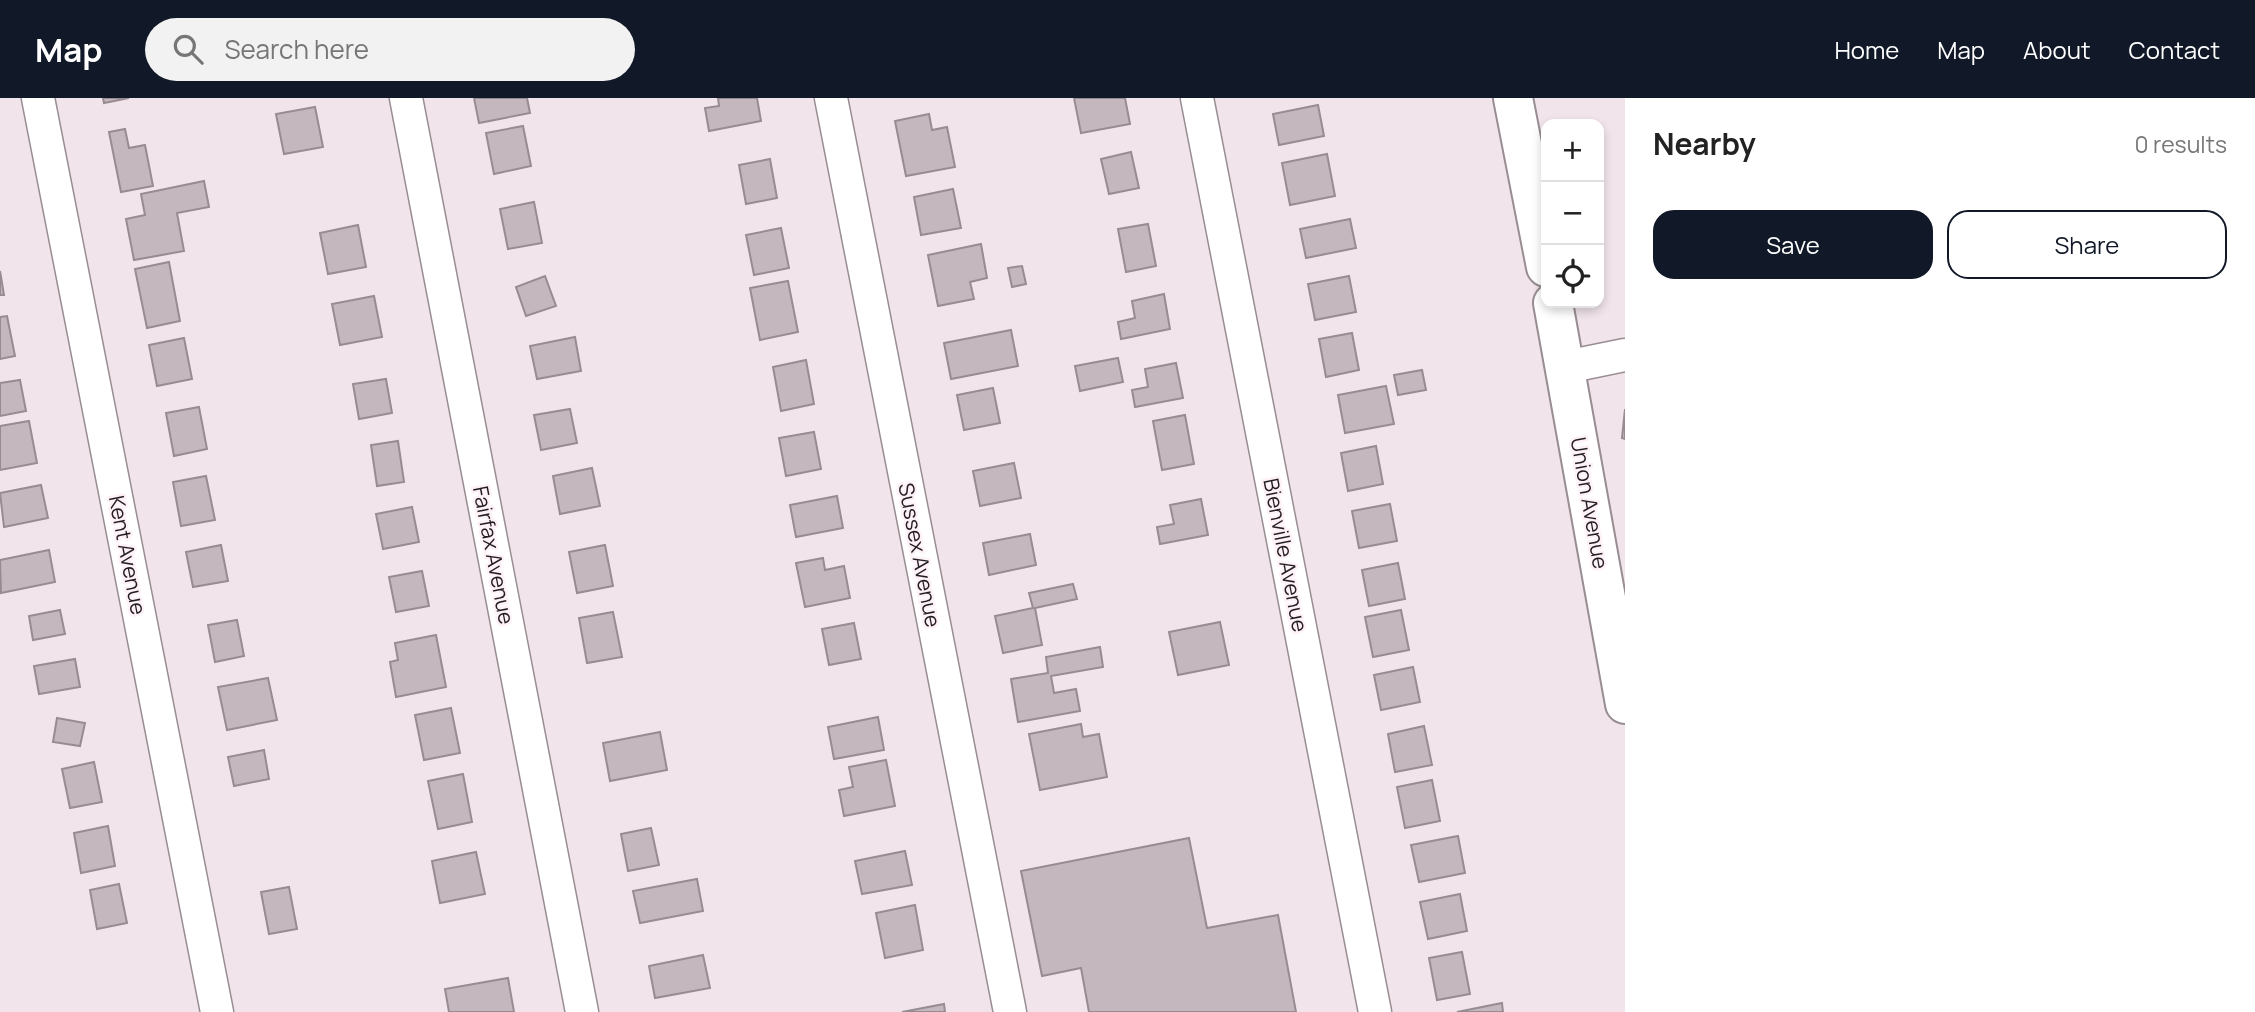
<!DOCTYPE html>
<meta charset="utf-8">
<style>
:root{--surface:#fff;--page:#f2f2f2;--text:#222;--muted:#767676;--line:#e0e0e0;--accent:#111827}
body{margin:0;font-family:Manrope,sans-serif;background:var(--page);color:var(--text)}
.controls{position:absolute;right:21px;top:21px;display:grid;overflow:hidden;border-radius:14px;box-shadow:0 4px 10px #0003}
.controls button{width:63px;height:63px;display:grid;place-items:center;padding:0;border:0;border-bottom:2px solid var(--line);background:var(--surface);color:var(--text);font:35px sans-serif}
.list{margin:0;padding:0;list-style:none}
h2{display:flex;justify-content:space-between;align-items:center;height:91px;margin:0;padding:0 28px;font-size:30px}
h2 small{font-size:23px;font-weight:400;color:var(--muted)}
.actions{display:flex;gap:14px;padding:21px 28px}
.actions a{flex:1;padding:16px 0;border:2px solid var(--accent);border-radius:21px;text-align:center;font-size:24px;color:var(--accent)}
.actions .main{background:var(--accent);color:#fff}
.icon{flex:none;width:38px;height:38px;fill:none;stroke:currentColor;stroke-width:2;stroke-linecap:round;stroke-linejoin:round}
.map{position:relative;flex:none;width:1625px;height:914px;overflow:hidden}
header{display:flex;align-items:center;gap:42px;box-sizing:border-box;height:98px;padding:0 35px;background:var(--accent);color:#fff}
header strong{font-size:33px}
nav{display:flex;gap:38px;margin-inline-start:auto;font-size:24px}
.search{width:490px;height:63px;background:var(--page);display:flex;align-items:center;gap:18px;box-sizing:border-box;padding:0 24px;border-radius:38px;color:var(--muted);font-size:26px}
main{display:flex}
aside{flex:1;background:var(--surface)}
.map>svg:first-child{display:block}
.building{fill:#c4b8be;stroke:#978c92;stroke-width:2}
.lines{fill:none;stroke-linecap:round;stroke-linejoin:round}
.street-casing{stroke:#988d93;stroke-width:35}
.secondary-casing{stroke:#988d93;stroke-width:42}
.street{stroke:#fff;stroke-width:32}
.secondary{stroke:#fff;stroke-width:38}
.labels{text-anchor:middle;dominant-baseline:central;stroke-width:5;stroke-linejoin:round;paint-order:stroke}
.street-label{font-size:21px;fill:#221e20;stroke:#fef2f8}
</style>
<header>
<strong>Map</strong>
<div class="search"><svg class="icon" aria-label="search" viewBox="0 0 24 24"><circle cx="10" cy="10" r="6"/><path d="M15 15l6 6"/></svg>Search here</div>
<nav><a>Home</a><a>Map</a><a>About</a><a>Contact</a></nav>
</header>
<main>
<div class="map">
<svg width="1625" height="914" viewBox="0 0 1625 914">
<rect width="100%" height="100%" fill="#f1e5eb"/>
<path class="building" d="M103,0h26l-25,5z
M474,0h53l3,15 -51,10z
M718,0h39l4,23 -52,10 -4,-23 14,-2z
M1074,0h51l5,26 -49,9z
M1318,7l6,31 -45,9 -6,-31z
M315,9l8,40 -39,7 -8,-40z
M929,16l3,16 15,-3 8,40 -49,9 -11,-55z
M523,28l8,40 -37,8 -8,-41z
M125,31l4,19 16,-3 8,41 -32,6 -12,-60z
M1131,54l8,36 -30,6 -8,-35z
M1327,56l8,42 -45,9 -8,-42z
M770,61l7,39 -31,6 -7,-39z
M204,83l5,26 -32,6 7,38 -50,9 -8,-41 19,-4 -4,-21z
M953,91l8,39 -40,7 -7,-38z
M534,104l8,41 -34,6 -8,-40z
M1350,121l6,29 -50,10 -6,-29z
M1148,126l8,42 -30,6 -8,-43z
M358,127l8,42 -38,7 -8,-41z
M781,130l8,40 -35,7 -8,-40z
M981,146l6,34 -17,4 4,17 -36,7 -10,-51z
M169,164l11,59 -33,7 -12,-59z
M1022,168l4,18 -14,3 -4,-19z
M0,173l4,24h-4z
M545,178l11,30 -30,10 -10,-29z
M1349,178l7,36 -41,8 -7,-36z
M788,183l10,51 -38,8 -10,-52z
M1164,196l6,35 -49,10 -3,-17 17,-4 -3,-17z
M374,198l8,41 -42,8 -8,-41z
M7,218l8,40 -15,3v-42z
M1011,232l7,36 -67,13 -7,-36z
M1352,235l7,37 -33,7 -7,-38z
M575,239l6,34 -44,8 -7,-33z
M184,240l8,41 -35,7 -8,-41z
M1118,260l5,24 -43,9 -5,-25z
M806,262l8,44 -33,7 -8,-44z
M1176,265l7,35 -48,9 -3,-17 16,-3 -3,-18z
M1422,272l4,20 -28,5 -4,-20z
M386,281l6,34 -33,6 -6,-35z
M20,282l6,31 -26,5v-33z
M1386,288l8,38 -49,9 -7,-38z
M993,290l7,35 -36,7 -7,-35z
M199,309l8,42 -33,7 -8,-43z
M570,311l7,34 -36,7 -7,-35z
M1625,311v30l-3,-1z
M1185,317l9,49 -32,6 -9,-49z
M29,323l8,42 -37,7v-44z
M814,334l7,37 -35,7 -7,-38z
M398,343l6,41 -27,4 -6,-41z
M1376,348l7,38 -35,7 -7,-38z
M1014,365l7,35 -41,8 -7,-35z
M592,370l8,38 -40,8 -7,-38z
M206,378l9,44 -34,6 -8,-44z
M41,387l7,33 -44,9 -4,-34z
M837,398l6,32 -47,9 -6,-32z
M1201,401l7,36 -48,9 -3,-17 17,-3 -4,-19z
M1390,406l7,37 -38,7 -7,-37z
M412,409l7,35 -36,7 -7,-35z
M1030,436l6,31 -47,10 -6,-32z
M221,447l7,36 -35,6 -7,-35z
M605,447l8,41 -36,7 -8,-41z
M49,452l6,32 -54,11 -1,-33z
M823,460l2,12 19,-4 6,32 -45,9 -9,-44z
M1398,465l7,36 -36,7 -7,-36z
M422,473l7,35 -33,6 -7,-35z
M1073,486l4,15 -42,9 7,37 -39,8 -8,-37 38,-8 -4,-15z
M60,512l5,24 -32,6 -4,-24z
M1401,512l8,40 -36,7 -8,-40z
M613,514l9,45 -35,6 -8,-45z
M237,522l7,36 -29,6 -7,-37z
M1220,524l9,43 -51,10 -9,-43z
M854,525l7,36 -32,6 -7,-36z
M436,537l10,52 -50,10 -6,-35 8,-2 -3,-17z
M1100,549l3,20 -52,9 3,17 22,-4 4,22 -62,11 -7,-43 37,-6 -2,-16z
M75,561l5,28 -41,7 -5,-28z
M1413,569l7,35 -39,8 -7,-35z
M268,580l9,42 -50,10 -9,-43z
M451,610l9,45 -36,7 -9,-45z
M878,619l6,33 -50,9 -6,-32z
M57,620l28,5 -5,23 -27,-4z
M1081,626l2,13 16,-3 8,43 -67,13 -11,-56z
M1424,628l8,39 -37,7 -7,-38z
M660,634l7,38 -57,11 -7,-38z
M264,652l5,29 -35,7 -6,-29z
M886,662l9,46 -51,10 -5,-26 14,-3 -4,-20z
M94,664l8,40 -32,6 -8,-39z
M463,676l9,48 -34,7 -10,-48z
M1432,682l8,41 -35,7 -8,-41z
M108,728l7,40 -34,7 -7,-40z
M651,730l8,37 -31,6 -7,-37z
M1458,738l7,37 -46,9 -8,-37z
M1189,740l18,90 71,-13 18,97h-207l-8,-44 -39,8 -21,-105z
M905,753l7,34 -50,9 -7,-33z
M476,754l9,42 -45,9 -8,-42z
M697,781l6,32 -63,12 -7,-32z
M119,786l8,39 -30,6 -7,-39z
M289,789l8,42 -28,5 -8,-42z
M1460,796l7,37 -39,8 -8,-37z
M915,807l8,45 -38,8 -9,-45z
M1462,854l8,42 -33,6 -8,-42z
M703,857l7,33 -55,10 -6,-32z
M508,880l6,34h-65l-4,-23z
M1502,905l1,9h-46z
M944,906l1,8h-43z"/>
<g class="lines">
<g class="street-casing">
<path id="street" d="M38,0l179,914
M406,0l176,914
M831,0l179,914
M1197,0l178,914
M1566,269l59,-12"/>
</g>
<g class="secondary-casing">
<path id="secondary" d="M1513,0l33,169
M1553,205l72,401"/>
</g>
<use href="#street" class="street"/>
<use href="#secondary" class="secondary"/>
</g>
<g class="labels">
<g class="street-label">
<text transform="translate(1590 405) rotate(80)">Union Avenue</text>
<text transform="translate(128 457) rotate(79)">Kent Avenue</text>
<text transform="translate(494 457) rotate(79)">Fairfax Avenue</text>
<text transform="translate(920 457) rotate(79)">Sussex Avenue</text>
<text transform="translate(1286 457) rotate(79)">Bienville Avenue</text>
</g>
</g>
</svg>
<div class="controls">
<button>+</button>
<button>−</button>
<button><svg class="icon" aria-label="locate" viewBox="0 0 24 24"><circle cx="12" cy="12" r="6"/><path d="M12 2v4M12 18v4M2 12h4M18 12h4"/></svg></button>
</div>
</div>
<aside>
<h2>Nearby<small>0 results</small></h2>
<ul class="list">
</ul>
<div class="actions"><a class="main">Save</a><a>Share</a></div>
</aside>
</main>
